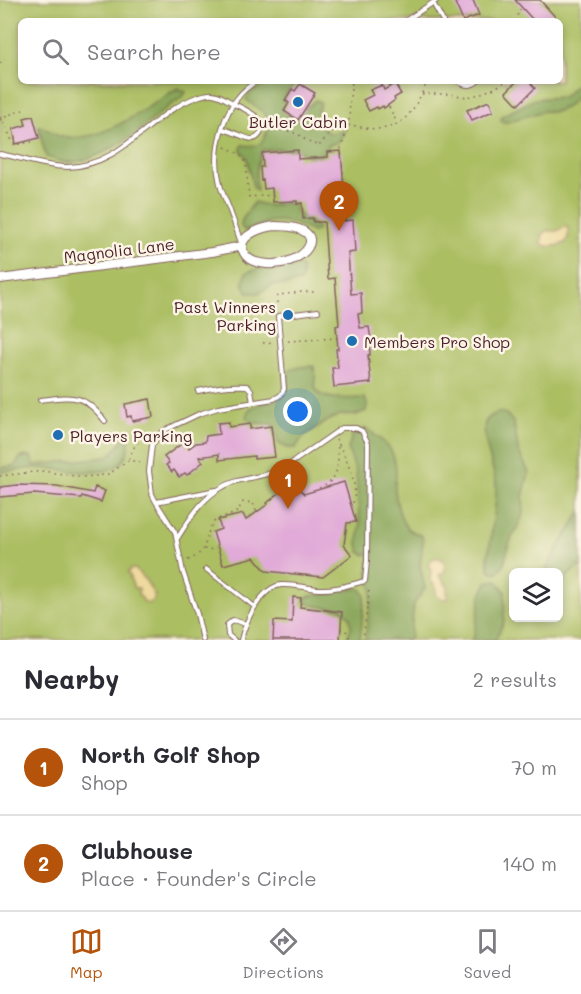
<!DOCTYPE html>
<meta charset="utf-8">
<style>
:root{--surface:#fff;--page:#f2f2f3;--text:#2b2b33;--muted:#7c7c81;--line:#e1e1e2;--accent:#b45309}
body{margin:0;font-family:Mali,sans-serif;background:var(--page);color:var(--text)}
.controls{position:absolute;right:18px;bottom:18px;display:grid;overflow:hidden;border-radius:9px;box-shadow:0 3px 9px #0003}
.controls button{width:54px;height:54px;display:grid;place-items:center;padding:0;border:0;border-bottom:2px solid var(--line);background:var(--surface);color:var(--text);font:30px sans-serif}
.you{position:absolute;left:298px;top:412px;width:21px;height:21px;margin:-15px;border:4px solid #fff;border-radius:50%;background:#1a73e8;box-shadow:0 0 0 9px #1a73e833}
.badge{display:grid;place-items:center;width:39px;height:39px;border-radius:50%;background:var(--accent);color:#fff;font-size:20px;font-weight:700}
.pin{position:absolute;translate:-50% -50px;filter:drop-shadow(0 2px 3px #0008)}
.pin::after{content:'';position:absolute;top:32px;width:21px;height:18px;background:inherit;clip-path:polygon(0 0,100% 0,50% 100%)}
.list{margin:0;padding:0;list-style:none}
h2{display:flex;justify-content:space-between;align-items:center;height:78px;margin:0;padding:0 24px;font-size:26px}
h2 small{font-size:20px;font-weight:400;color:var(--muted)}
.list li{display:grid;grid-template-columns:39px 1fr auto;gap:18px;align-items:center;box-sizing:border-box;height:96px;padding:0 24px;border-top:2px solid var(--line)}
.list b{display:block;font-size:22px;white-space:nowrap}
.list p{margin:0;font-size:20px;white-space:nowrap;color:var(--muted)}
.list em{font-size:20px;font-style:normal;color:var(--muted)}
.icon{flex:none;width:33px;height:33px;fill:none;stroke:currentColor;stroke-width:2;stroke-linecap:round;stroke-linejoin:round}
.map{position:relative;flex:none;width:581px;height:640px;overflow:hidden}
.search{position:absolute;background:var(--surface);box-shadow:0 3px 9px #0003;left:18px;right:18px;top:18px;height:66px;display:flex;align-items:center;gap:15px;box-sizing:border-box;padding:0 21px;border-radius:9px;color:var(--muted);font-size:22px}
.sheet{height:270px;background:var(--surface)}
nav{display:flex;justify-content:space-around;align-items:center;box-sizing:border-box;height:84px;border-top:2px solid var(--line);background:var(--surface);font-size:16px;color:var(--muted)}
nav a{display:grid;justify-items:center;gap:3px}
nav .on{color:var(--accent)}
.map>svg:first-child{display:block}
.green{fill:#abbe62;stroke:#7a6e46;stroke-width:1.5;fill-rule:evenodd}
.forest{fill:#88a558;stroke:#696242;stroke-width:1.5}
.sand{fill:#eeda9e;stroke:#9c7c64;stroke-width:1.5}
.building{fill:#e1aad8}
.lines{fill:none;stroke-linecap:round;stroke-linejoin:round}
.lane-casing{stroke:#84615e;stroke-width:6}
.street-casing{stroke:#84615e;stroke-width:10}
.path{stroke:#84615e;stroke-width:1.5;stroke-dasharray:1.5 4.5;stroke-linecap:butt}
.lane{stroke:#fff;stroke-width:4}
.street{stroke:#fff;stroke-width:8}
.poi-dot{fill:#1f6fb2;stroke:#fcf5e5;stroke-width:2}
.labels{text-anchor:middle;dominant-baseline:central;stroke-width:5;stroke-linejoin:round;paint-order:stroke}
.poi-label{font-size:16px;fill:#4a1f2b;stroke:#fcf5e5;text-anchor:start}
.street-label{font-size:16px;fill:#4a1f2b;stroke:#fcf5e5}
</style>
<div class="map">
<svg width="581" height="640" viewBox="0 0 581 640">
<rect width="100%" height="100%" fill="#fcf5e5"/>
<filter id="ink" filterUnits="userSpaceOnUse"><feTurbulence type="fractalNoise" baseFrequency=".0167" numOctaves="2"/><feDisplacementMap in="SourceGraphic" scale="12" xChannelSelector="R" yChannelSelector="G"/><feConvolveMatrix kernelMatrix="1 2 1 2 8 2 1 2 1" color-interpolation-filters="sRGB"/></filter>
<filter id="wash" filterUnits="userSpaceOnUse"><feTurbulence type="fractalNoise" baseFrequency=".008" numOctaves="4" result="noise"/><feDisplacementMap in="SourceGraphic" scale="24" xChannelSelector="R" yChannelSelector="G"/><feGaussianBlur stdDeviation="1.35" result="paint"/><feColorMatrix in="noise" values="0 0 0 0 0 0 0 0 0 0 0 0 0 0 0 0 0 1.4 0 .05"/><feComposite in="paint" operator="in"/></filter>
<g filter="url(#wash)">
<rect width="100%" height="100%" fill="#f1dcbc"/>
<path class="green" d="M0,0h581v640h-581zM21,21h539v60h-539zM514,572h44v46h-44z"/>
<path class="forest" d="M581,67v27l-16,14 -11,4 -10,-1 -37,11h-3l-3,-2 1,-4 33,-17 28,-2 14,-13z
M272,81h25l-13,16 -1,15 11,5 22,-17 5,3 -5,13 5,9 7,8 16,-2v2l-6,9 -9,3 -8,11h-13l-14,-7 -31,1c-7,14 -8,25 -6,41l-4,-4 -6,-29 -6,-8 1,-5 9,1 8,-1c8,-10 14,-21 4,-33 -5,-5 -12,-7 -17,-13l5,-7z
M178,88l8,4c-5,8 -14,11 -21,17 -23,21 -68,56 -101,53 -6,-1 -12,-4 -18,-5l-8,-31c10,1 15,10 25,11 41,6 82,-29 115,-49z
M254,202l16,4 12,-3 10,1 8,12 16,10 2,4 -5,2c-13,-7 -29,-14 -44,-10 -8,2 -16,6 -24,9l-4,-5 1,-6z
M296,263l6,5v9l-2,5 -13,3h-14l-14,8h-11l-5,-10 3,-10c12,-6 17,-4 30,-5 7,0 13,-4 20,-5z
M313,366c5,8 0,15 3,23 4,13 38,9 49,9l2,6 -1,7 -10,4h-16l-9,4 -25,15 -11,14h-7l-9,-4 -7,-20 -19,-1 -7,-6c3,-17 22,-11 33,-19 3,-2 5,-5 8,-8v-13l3,-7 10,-3z
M497,413h7l3,2 7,8 4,27 11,23 -6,23 1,17 -15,31 -5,21 -7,8 -7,-2c-5,-13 1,-27 2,-41 2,-15 5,-30 4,-46 -1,-14 -17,-53 -10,-63 2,-4 7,-6 11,-8z
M366,428c11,9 24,16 28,30 3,10 2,18 1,28 0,11 5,37 14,44 4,2 9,4 13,6l1,6 -3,24 5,22 -11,16 -4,36h-45l7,-50 -4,-17 2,-20 -5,2 -5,-3 -2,-8 2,-19 -4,-53 -8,-23 4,-13z
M123,437l6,3c1,46 -59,29 -87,28 -12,0 -29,3 -42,4v-4l14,-2 7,-9 10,-1 3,9 73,-8 13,-12z
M581,510v56c-9,4 -19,15 -22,25l-1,-19h-13c9,-22 26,-40 36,-62z
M496,580l9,11 -1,31 -9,18h-22l8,-44 6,-14z
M360,588l5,7 -5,45h-14l5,-12 -1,-11 -9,-8 -26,-3 -9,-3 -1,-5c7,-4 16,-3 25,-4 11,-3 18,-5 30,-6z"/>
<path class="sand" d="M564,227h3c3,5 1,12 -2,16 -6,3 -18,5 -23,1v-8l4,-5h11z
M433,558h7l4,4 1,9 -6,4 9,12 -1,5 1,4 -2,3c-10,0 -11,-5 -10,-12l-6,-7 1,-10 -3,-4z
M131,569h4l10,10 10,17c-2,5 -5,8 -10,7l-4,-6 -3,-2 1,-7h-5l-6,-16z"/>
<g id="blocks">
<path class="building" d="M462,0h11l6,15 -16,6 -8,-18z
M515,0h25l19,21h-25z
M517,81h12l6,7 -17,17 -12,-13z
M300,84l15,9 -17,27 -14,-9 5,-8 -4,-3 7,-11 3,2z
M395,84l6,10 -7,4 1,2 -11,8 -1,-2 -5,3 -1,-2 -8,4 -6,-11 10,-5 -3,-5 12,-5 2,5z
M489,101l4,10 -21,9 -5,-10z
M33,116l6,22 -23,6 -3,-15 13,-4 -2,-7z
M298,150v9l30,-2v-5l13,-1 3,37 5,-1 1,18 -9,1 1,15 11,-1 2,32 -7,1 3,41 10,-1 1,20 -4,1 2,14 9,-1 2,13h-2l1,15h-2l3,28 -37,4 -2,-19h6l-2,-19h2l-2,-23 3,-1 -4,-47 -7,1 -4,-57h-11v-4l-10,1 -1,-16 -5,1v-3l-24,1 -1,-14 -8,1 -1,-9 -2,1 -1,-14h3l-1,-14z
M150,399l3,18 -21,4 -1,-5 -4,1 -2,-13z
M229,422v5l21,-3v5l21,-3 4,31 -21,2v-3l-35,4v-6l-20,3 4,5 -16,13 -2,-2 -6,4 -5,-7 -2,2 -6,-7 3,-2 -5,-6 20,-15 5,6 7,-5 9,-1 1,-6 13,-2 -1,-11z
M344,482l12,40 -9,1 -3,22 8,10 -29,22 -57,-6 -12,-14 -31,8 -10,-33 8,-3 -3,-9 25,-6 3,6 22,-16 -1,-1 24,-20 4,6 2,-2 7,7z
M17,485l40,1 36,7 2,-6 10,4 -4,11 -19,-6 -1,2 -47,-4 -34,3v-10z
M293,597l8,1 -1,9 42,5 -2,28h-67l1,-19 18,1z"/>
</g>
</g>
<g filter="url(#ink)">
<use href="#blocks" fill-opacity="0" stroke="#84615e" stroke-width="1.5"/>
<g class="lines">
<g class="lane-casing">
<path id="lane" d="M433,3l10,18
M405,21l32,-21
M458,81c7,5 13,6 20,0
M0,154c23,4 44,13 68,13 57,-2 82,-55 132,-71 4,-1 9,-3 13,-2 8,1 14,6 21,10 10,5 36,15 26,30 -2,3 -4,5 -8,5 -3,1 -23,-9 -29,-10
M242,245c-4,-10 -7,-21 -11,-31 -3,-10 -9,-20 -11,-30 -9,-36 4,-84 37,-103
M198,391c17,-4 33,-6 49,-5l4,4 2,13
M40,400c33,-4 43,-7 65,21
M156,502l60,-12
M177,539c16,-26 30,-49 60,-58 16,-4 32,-6 46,-12l59,-41h14l6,3 6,12 -1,118 -2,20c-16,4 -31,9 -47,8 -12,-1 -25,-5 -37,-4 -21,3 -36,38 -40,55
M206,569l49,38
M203,640l-6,-26 -14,-42 -8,-40 -19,-30 -4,-8 -3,-23 3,-26 7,-10 6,-5 34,-16 19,-6 56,-9 7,-4 3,-6 -6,-73 40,-5
M234,640l-6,-5 -1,-10 6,-5 13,4"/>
</g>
<g class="street-casing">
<path id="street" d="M275,226c66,0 26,46 -14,37 -8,-1 -15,-5 -18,-12 -6,-17 22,-24 32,-25z
M0,279l212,-27 30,-6"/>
</g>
<path class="path" d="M519,21l-2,-5 3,-7
M0,63l5,-4
M422,94h28l17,3 9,-2 19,-7 11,-7
M389,107l8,16
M0,117l5,8 8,18 2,2 17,-3
M0,120l13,-7 10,-3
M270,129l14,1 14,4 10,8 11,4c7,-9 17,-20 30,-21 6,0 13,3 19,3 11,2 26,0 35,-8 12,-10 18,-26 25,-39
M225,147c9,4 18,7 21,17l3,33 24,-2
M344,185l-3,-37 8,-23 1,-28 2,-16
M277,303v-6l2,-2 23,-3h14
M288,341l49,-3
M263,343l11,-1
M336,439c9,17 25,48 16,66
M129,459l4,-10 5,-8
M0,476l43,-5 38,6 15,-1 13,-2 20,-14 13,3
M319,488c21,-7 19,-25 19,-44
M204,549l4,1 8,-2
M188,560c22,-8 15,-23 25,-37 6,-7 15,-6 22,-10 4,-2 5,-7 8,-11h4l6,1 3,8
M340,629c8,1 8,5 10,11
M363,640l6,-47 -1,-5"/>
<use href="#lane" class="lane"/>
<use href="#street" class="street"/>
</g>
</g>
<g class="poi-dot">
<circle cx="298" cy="102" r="6"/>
<circle cx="288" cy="315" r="6"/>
<circle cx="352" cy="341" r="6"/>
<circle cx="58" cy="435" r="6"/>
</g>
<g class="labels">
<g class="poi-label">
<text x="298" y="121" text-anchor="middle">Butler Cabin</text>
<text x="276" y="306" text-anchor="end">Past Winners<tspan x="276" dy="18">Parking</tspan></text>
<text x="364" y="341">Members Pro Shop</text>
<text x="70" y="435">Players Parking</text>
</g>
<g class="street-label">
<text transform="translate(119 250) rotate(-7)">Magnolia Lane</text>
</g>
</g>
</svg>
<div class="controls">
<button><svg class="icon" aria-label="layers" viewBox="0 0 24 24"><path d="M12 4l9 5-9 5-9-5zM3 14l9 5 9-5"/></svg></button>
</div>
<div class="you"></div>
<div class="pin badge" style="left:288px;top:509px">1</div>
<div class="pin badge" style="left:339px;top:231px">2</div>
<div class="search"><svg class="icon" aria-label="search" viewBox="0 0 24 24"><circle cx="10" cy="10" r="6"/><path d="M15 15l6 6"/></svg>Search here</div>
</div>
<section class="sheet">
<h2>Nearby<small>2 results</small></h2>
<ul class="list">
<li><span class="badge">1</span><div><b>North Golf Shop</b><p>Shop</p></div><em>70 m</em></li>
<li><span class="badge">2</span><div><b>Clubhouse</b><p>Place · Founder's Circle</p></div><em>140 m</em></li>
</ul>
</section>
<nav>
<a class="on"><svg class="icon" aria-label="map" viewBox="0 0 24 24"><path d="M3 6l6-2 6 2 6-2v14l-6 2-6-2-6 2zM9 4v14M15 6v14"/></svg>Map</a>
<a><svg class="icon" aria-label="directions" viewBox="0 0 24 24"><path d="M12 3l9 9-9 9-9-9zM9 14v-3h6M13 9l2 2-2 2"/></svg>Directions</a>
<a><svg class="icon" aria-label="saved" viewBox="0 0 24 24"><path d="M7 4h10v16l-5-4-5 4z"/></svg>Saved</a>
</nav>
